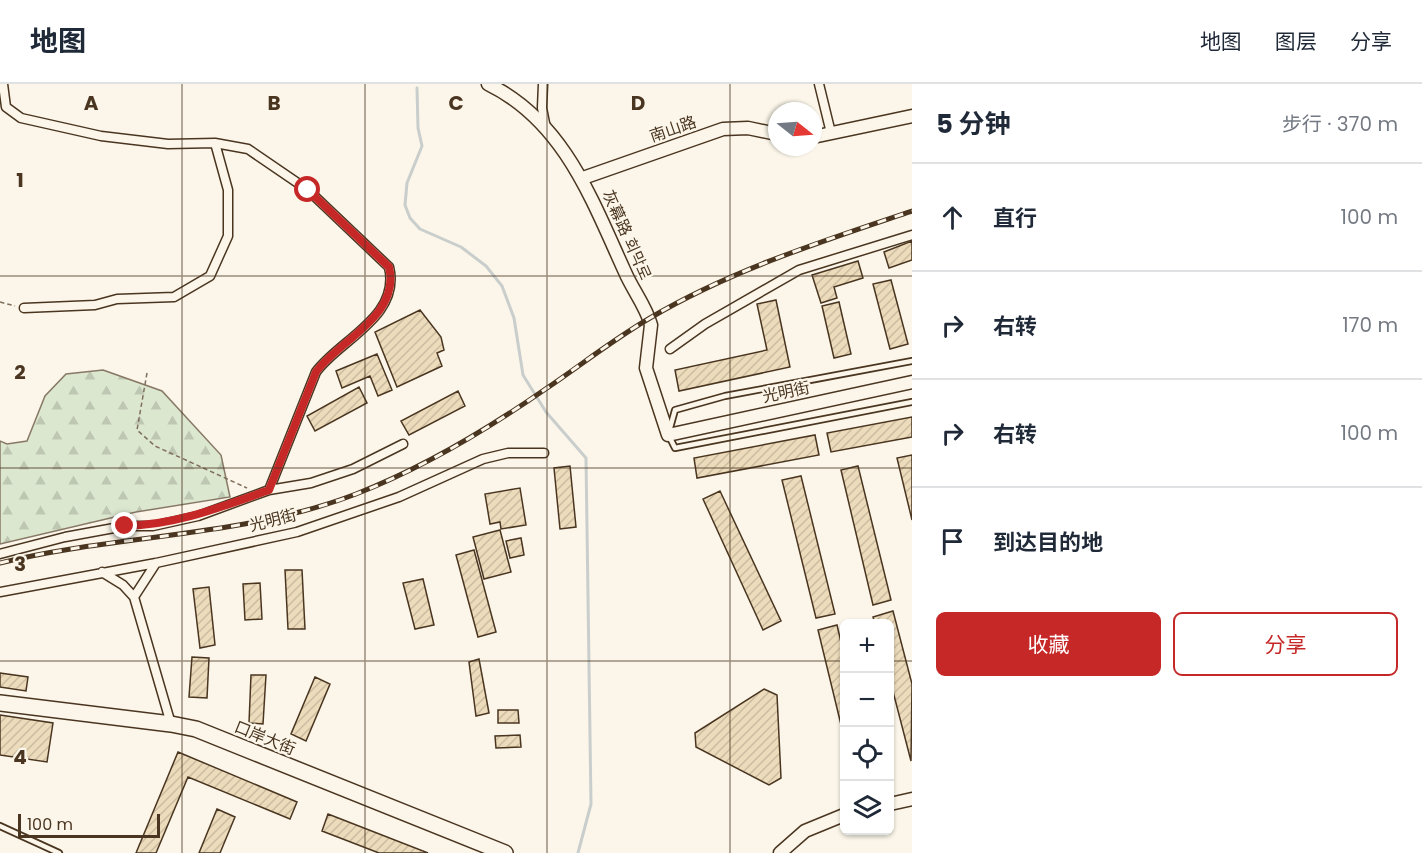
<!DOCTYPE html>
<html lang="zh">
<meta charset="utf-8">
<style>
:root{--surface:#fff;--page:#f2f2f3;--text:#1f2937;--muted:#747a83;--line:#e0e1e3;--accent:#c62828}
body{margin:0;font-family:Poppins,"Noto Sans SC","Noto Sans KR",sans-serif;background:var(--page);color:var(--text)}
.controls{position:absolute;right:18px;bottom:18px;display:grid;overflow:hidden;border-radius:9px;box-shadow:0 2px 4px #0004}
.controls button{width:54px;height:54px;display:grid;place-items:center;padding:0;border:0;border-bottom:2px solid var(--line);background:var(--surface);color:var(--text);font:30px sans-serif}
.compass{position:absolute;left:768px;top:18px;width:54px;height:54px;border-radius:50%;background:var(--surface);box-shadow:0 2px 4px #0004;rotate:107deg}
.scale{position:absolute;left:18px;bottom:15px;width:142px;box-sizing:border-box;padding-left:6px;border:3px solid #4a3520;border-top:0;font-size:16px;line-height:21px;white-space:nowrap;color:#4a3520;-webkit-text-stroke:4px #fbf6e9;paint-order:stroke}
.stop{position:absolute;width:18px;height:18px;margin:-14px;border:4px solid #c62828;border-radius:50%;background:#fff}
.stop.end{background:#c62828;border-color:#fff;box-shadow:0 2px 6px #0008}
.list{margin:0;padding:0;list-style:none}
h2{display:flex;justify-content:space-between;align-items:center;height:78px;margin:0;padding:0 24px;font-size:26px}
h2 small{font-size:20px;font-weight:400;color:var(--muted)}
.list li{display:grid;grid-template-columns:39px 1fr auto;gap:18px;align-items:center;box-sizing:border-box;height:108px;padding:0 24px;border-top:2px solid var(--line)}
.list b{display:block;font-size:22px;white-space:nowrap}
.list em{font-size:20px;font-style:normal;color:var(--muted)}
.actions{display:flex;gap:12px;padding:18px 24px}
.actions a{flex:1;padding:14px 0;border:2px solid var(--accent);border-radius:9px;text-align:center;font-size:21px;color:var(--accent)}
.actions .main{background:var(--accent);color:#fff}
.icon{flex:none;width:33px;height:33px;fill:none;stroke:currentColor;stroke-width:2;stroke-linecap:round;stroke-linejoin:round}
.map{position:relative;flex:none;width:912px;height:769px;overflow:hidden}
header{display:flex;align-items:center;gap:36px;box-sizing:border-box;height:84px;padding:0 30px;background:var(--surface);border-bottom:2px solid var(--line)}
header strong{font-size:28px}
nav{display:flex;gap:33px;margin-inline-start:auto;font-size:21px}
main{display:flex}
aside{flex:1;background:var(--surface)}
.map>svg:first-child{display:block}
.forest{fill:url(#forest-firs);stroke:#887966;stroke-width:1.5}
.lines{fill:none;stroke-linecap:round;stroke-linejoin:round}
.stream{stroke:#c9cecd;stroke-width:3}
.building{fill:url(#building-hatch);stroke:#4a3520;stroke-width:1.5}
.lane-casing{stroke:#4a3520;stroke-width:8}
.street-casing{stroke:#4a3520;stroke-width:11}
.secondary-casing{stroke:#4a3520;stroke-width:15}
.highway-casing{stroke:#4a3520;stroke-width:18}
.path{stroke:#7f6f5c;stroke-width:1.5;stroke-dasharray:4.5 3;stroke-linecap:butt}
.lane{stroke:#fbf6e9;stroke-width:4.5}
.street{stroke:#fbf6e9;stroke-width:8}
.secondary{stroke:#fbf6e9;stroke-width:12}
.highway{stroke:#fbf6e9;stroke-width:15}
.rail-casing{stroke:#4a3520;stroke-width:5}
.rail{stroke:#fbf6e9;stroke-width:3;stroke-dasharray:9;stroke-linecap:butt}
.route{stroke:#c62828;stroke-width:8}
.grid{fill:none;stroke:#4a3520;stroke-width:1.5;stroke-opacity:0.55}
.labels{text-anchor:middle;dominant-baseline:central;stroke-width:4.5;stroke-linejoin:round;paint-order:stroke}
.street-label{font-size:16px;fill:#4a3520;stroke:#fbf6e9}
.grid-label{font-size:20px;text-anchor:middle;font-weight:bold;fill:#4a3520;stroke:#fbf6e9;stroke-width:4.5;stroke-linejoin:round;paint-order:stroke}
</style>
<header>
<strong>地图</strong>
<nav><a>地图</a><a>图层</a><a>分享</a></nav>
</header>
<main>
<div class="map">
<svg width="912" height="769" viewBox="0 0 912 769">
<defs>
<pattern id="forest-firs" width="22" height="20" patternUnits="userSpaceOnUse" patternTransform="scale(1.5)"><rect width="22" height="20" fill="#dce7d0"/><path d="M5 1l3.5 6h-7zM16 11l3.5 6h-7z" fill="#bec7b2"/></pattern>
<pattern id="building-hatch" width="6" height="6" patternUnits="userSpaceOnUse" patternTransform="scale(1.5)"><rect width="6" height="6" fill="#ecdcbc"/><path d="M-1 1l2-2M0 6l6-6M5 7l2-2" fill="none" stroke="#ccbda1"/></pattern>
</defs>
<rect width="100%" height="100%" fill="#fbf6e9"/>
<path class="forest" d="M103,286l59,21 59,64 9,42 -94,15 -136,32v-103l7,3 20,-3 18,-45 21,-22z"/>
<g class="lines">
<path class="stream" d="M417,4l1,40 4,18 -15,37 -2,22 5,13 10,11 41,18 25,19 16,20 12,32 9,57 23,37 40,46 5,346 -13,49"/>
</g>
<path class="building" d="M912,157v19l-23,8 -5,-16z
M858,177l5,17 -29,9 3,11 -16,5 -9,-28z
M891,196l17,64 -18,5 -17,-65z
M776,216l14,67 -111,24 -4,-21 92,-20 -10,-46z
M839,218l12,52 -17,4 -12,-52z
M420,226l21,27 3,13 -7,3 5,13 -45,21 -22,-55z
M377,270l15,36 -14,6 -8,-20 -28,12 -6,-17z
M359,303l8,16 -52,28 -8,-15z
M458,307l7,15 -56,29 -8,-14z
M912,333v20l-81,15 -4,-19z
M815,351l4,20 -122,23 -3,-20z
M912,371v65l-15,-62z
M570,382l6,61 -16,2 -6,-61z
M858,382l33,134 -18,5 -32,-135z
M801,392l34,138 -19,4 -34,-138z
M520,404l6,37 -25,4 -1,-7 -10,2 -5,-30z
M720,407l61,130 -18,9 -60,-131z
M500,446l11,42 -27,7 -11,-42z
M521,454l3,17 -14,3 -4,-17z
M474,466l22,82 -18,5 -22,-82z
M285,486h17l3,59h-17z
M423,495l11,46 -19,4 -12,-46z
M260,499l2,36 -17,1 -2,-36z
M209,503l6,58 -15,3 -7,-59z
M893,527l19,73 -1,77 -21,-81v-56h-15l-2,-7z
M837,541l7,30v82l-26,-107z
M192,573l17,1 -2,40 -18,-1z
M479,575l10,54 -13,3 -7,-54z
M0,589l28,4 -2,14 -26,-4z
M251,591h15l-3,49 -14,-1z
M315,593l15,7 -24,57 -15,-7z
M764,605l13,6 4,83 -12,7 -73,-38 -1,-14z
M498,626h20l1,13h-21z
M0,631l53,8 -6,39 -47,-7z
M520,651l1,12 -25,1 -1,-12z
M178,668l119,50 -7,17 -102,-42 -32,76h-20z
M217,725l18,8 -15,36h-21z
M328,730l100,39h-49l-57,-22z"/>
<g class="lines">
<g class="lane-casing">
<path id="lane" d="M670,344l5,-18 50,-14 187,-35
M669,352l6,12 237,-46
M0,742l59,27"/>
</g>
<g class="street-casing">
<path id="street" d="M3,0l3,23 15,11 80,18 67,8 47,-1 33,6 60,41 81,77c12,50 -50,73 -73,105l-47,118
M543,0l-1,24 4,20
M819,0l12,49
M24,224l71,-3 22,-6 57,-2 36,-21 18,-40v-46l-13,-47
M670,265l35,-25 94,-54 113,-35
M0,470l65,-17 60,-11h28l45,-10 71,-26 42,-7 42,-14 50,-25
M102,488l21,13 11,12 37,127
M0,508l156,-29 141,-31 102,-35 84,-38 25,-6h36
M134,513l22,-34"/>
</g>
<g class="secondary-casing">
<path id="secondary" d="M488,0c76,37 104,116 137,188 7,17 21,34 26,53l-5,43 22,67 244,-53
M813,53l99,-21
M583,94l140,-49 25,-1 29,6
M890,720l22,-5
M780,769l25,-22 39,-16"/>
</g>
<g class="highway-casing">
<path id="highway" d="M0,619l171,21 25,5 309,124"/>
</g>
<path class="path" d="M0,218l15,4
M147,289l-10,57 18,16 92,42"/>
<use href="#lane" class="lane"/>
<use href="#street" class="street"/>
<use href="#secondary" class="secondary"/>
<use href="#highway" class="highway"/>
<g class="rail-casing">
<path id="rail" d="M0,479c117,-29 242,-25 356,-69 67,-26 132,-65 191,-106 34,-23 67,-49 103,-70 81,-48 173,-77 262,-107"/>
</g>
<use href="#rail" class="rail"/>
</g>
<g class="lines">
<path class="route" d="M125,442c51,-1 96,-19 144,-36l47,-118c23,-32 85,-56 73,-105l-81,-77"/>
</g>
<path class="grid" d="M182,0v769M365,0v769M547,0v769M730,0v769M0,192h912M0,384h912M0,577h844M890,577h22"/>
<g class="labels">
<g class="street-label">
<text transform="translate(673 45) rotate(-19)">南山路</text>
<text transform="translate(627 151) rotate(66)">灰幕路 회막로</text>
<text transform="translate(786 308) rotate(-12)">光明街</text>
<text transform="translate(273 436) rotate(-14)">光明街</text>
<text transform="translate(265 654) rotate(22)">口岸大街</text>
</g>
</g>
<g class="grid-label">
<text x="91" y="26">A</text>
<text x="274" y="26">B</text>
<text x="456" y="26">C</text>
<text x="638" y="26">D</text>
<text x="20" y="103">1</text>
<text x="20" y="295">2</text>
<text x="20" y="487">3</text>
<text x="20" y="680">4</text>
</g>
</svg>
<div class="controls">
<button>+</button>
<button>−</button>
<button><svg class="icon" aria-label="locate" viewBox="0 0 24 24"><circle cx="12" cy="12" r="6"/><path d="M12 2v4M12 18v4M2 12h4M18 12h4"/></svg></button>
<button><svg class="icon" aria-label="layers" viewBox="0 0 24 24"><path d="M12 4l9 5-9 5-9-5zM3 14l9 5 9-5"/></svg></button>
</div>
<svg class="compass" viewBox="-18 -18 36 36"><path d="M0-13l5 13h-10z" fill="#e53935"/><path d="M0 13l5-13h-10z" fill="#747a83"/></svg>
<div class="scale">100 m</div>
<div class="stop" style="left:308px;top:106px"></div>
<div class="stop end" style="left:125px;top:442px"></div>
</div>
<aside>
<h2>5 分钟<small>步行 · 370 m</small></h2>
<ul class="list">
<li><svg class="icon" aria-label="ahead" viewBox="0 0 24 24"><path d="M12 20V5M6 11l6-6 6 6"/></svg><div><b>直行</b></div><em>100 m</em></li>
<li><svg class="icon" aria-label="right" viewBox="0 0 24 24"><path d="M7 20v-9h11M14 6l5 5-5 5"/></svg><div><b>右转</b></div><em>170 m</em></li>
<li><svg class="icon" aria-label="right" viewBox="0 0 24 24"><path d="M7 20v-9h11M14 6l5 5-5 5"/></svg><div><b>右转</b></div><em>100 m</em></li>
<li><svg class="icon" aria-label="arrive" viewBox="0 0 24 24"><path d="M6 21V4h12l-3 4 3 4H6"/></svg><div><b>到达目的地</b></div></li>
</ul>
<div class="actions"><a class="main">收藏</a><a>分享</a></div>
</aside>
</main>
